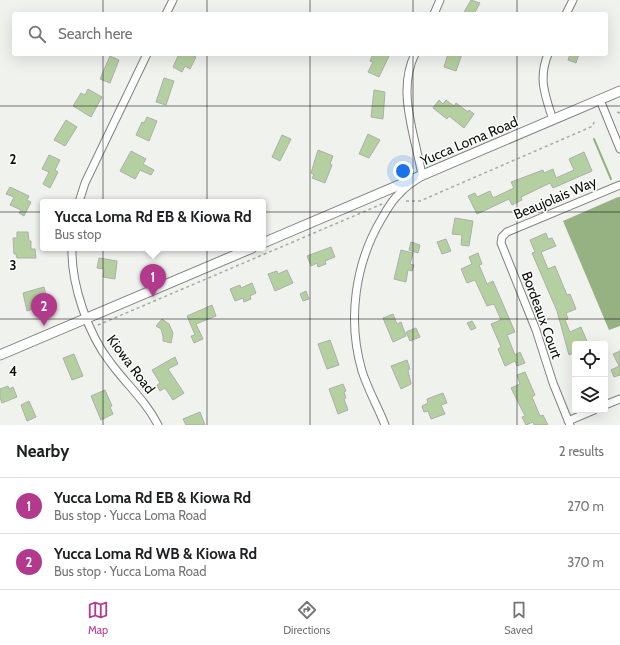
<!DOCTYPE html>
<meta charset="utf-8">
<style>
:root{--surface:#fff;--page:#f2f2f2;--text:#202124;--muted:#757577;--line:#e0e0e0;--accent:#b3398d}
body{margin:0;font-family:Cabin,sans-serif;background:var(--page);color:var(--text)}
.controls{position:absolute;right:12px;bottom:12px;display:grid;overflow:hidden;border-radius:4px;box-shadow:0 4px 16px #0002}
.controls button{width:36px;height:36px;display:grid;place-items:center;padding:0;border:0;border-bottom:1px solid var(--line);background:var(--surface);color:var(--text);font:20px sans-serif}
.you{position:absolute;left:403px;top:171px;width:14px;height:14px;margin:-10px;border:3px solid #fff;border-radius:50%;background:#1a73e8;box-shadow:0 0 0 6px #1a73e833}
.badge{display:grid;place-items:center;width:26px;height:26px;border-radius:50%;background:var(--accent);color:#fff;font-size:13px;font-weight:700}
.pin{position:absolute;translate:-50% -33px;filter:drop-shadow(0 1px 2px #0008)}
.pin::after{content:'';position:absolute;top:21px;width:14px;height:12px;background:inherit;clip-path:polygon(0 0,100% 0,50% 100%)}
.popup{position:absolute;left:40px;top:199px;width:226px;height:52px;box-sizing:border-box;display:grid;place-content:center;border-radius:4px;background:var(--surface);filter:drop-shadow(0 1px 3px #0005);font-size:13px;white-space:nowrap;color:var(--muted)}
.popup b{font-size:15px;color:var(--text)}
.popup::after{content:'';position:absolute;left:50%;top:100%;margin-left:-8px;border:8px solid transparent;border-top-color:var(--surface)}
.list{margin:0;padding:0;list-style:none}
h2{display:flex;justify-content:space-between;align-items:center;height:52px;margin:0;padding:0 16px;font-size:17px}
h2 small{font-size:13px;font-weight:400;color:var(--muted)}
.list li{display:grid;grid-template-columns:26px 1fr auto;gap:12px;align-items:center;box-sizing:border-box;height:56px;padding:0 16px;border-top:1px solid var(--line)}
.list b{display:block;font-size:15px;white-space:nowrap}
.list p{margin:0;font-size:13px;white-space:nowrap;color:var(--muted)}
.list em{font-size:13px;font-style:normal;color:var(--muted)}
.icon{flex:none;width:22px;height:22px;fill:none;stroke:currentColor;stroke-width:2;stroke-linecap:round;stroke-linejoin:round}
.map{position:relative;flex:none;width:620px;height:425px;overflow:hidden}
.search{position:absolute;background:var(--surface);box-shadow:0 4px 16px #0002;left:12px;right:12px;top:12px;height:44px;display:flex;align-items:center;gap:10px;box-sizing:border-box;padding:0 14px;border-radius:4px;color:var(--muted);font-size:15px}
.sheet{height:164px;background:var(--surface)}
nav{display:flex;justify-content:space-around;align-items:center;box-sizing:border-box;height:56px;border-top:1px solid var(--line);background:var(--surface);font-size:11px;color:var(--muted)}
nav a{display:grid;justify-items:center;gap:2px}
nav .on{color:var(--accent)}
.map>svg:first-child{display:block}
.water{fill:#96b182}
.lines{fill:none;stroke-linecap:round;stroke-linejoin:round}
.stream{stroke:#96b182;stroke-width:2}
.building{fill:#b4d0a0;stroke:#adafac}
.minor-casing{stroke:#80827f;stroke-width:9}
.major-casing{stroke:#80827f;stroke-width:11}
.path{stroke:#a8a9a6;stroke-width:1.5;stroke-dasharray:3 3;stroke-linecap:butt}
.minor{stroke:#fff;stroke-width:7}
.major{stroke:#fff;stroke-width:9}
.grid{fill:none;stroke:#0b0c0b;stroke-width:1;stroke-opacity:0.55}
.labels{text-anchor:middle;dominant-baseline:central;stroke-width:3;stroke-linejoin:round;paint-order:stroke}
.street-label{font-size:14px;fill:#0b0c0b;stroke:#fdfffc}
.grid-label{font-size:13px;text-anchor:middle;font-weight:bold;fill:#0b0c0b;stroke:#fdfffc;stroke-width:3;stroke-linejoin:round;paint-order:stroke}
</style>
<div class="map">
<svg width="620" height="425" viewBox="0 0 620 425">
<rect width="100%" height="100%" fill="#f0f2ee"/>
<path class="water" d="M618,197h2v129l-11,4 -46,-109z"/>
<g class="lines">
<path class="stream" d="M594,139l17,40"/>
</g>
<path class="building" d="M471,0l9,3 -6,11h-11z
M179,54h11l6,3 -6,12 -5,-3 -3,6 -9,-5z
M373,54h17l-11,23 -11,-5 5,-10 -3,-1z
M448,54h14l-6,17 -12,-4z
M570,54h9l-3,9 -8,-3z
M110,56l9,4 -9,23 -10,-4z
M164,78l10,3 -8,24 -10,-3z
M88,89l14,8 -11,20 -18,-11 8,-13 4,2z
M374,90l11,2 -2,27 -12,-2z
M439,100l4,4 3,-4 8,6 2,-3 12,9 1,-2 5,4 -10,14 -15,-12 -2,3 -14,-11z
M147,117l10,4 -8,20 -13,-6 6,-13 2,1z
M66,120l11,7 -12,19 -11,-6z
M368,134l12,6 -11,18 -10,-4z
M282,135l9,4 -11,22 -8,-4z
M318,150l15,6 -3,8 2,1 -7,18 -13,-5 2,-3 -3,-2z
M131,151l15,8 -3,5 11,6 -3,5 -11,-5 -5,9 -15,-8z
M584,152l8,19 -39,17 -3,-5 -29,14 1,3 -10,5 -3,-6 -32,15 -9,-18 7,-3 2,4 13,-6 3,7 21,-10 -3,-6 32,-12 1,3 9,-4 3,9 18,-8 -5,-11z
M49,155l11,5 -5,10 3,2 -8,16 -7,-4 6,-12 -7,-3z
M10,187l19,9 -2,4 4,2 -7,14 -5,-3 2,-3 -11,-5 4,-8 -8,-3z
M455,218l18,3 -4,25 -8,-1 1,-10 -10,-1z
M17,232h11l1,9h2v8h4l1,9h-19l-1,-4h-2l-1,-16h4z
M546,233l2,6 4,-1 4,8 -15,6 7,17 7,-3 12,29 3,-1 6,15 -10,4 2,6 -3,1 5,12 11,-5 7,17h-13v8l-6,3 -12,-44 -25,-58 3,-1 -5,-12z
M446,239l5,12 -9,3 -5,-12z
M411,242l9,3 -2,8 -9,-3z
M331,247l4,10 -10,4 1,3 -8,3 -1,-4 -6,3 -4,-10z
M401,250l12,3 -3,11 4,1 -2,6 -4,-1 -2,12 -12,-3z
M478,253l4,11 -3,1 8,19 6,-3 22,51 -8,3 8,20 5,-3 5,11 -8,3 -2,-5 -10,5 -7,-17 3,-2 -10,-23 10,-4 -6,-14 -2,-2 -6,2 -12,-26 -8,3 -6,-14 11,-5 -3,-7z
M99,258l18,3 -2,18 -12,-2 1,-8 -7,-1z
M287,270l6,13 -18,8 -7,-17 9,-3 1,3z
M252,283l4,10 -6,3 1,3 -7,3 -1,-4 -8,3 -5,-12 10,-4 1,3z
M44,287l4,17 -21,7 -4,-18z
M306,291l3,8 -6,2 -3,-7z
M212,305l4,11 -20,8 7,15 -9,4 -3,-7 4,-1 -8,-19z
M393,314l4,10 4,-2 5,14 -13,6 -10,-24z
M162,319l7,5 4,9 -2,10 -8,-2v-5l-2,-7 -5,-3z
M472,321l4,7 -5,2 -4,-7z
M416,328l4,9 -10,4 -4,-9z
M330,340l9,25 -12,4 -9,-25z
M620,351v24l-6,2 -3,-7 8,-4 -6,-12z
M74,354l9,22 -11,4 -9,-22z
M175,357l3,7 -10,5 16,24 -11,7 -8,-12 -5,3 -3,-6 3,-2 -8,-13z
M407,360l3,9 -2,1 3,14 -10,5 -10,-23z
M525,372l10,23 -3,2 8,19 3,-1 5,10h-14l-1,-3 -7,3 -4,-8 3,-1 -14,-28 9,-4 -3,-9z
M343,384l3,7 -2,1 2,6 -2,1 4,11 -10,4 -9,-25z
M8,386l1,3 4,-2 4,10 -15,6 -2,-5v-9z
M105,390l7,16 -2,1 3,7 -12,6 -10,-24z
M443,393l4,10 -6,2 4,9 -14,5 -3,-8 -4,1 -2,-6 6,-3 -1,-4z
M29,401l7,16 -9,4 -6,-16z
M200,412l5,13h-19l-3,-6z"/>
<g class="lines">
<g class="minor-casing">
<path id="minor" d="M166,14l7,-14
M434,14l6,-14
M566,14l7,-14
M548,54c-10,25 -3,41 5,66
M600,100l20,49
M79,202l6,-19 62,-129
M72,248c-1,36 16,86 38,114 16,22 36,39 48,63
M605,405l15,-6
M568,421l26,-11
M385,425c-7,-18 -17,-35 -23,-54 -15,-51 -7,-108 20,-153 5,-9 10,-18 18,-25 6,-7 14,-12 22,-17 -6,-39 -26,-84 -7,-122
M570,425l-17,-42 -17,-53 -35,-87 1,-6 5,-5 113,-47"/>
</g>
<g class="major-casing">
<path id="major" d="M263,243l357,-152
M0,355l252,-107"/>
</g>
<path class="path" d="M617,112l3,1
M406,201h14l173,-75 1,-4
M98,325l284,-121"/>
<use href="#minor" class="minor"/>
<use href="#major" class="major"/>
</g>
<path class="grid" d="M103,0v14M207,0v14M310,0v14M413,0v14M517,0v14M103,54v371M207,54v371M310,54v371M413,54v371M517,54v371M0,106h620M0,212h620M0,319h620"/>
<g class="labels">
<g class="street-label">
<text transform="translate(469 141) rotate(-23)">Yucca Loma Road</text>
<text transform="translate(555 198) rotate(-23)">Beaujolais Way</text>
<text transform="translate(542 315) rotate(70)">Bordeaux Court</text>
<text transform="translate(131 364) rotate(53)">Kiowa Road</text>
</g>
</g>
<g class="grid-label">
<text x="13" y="164">2</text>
<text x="13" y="270">3</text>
<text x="13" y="376">4</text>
</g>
</svg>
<div class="controls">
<button><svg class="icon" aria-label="locate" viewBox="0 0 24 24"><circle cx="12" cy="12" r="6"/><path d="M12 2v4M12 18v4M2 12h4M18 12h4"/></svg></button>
<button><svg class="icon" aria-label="layers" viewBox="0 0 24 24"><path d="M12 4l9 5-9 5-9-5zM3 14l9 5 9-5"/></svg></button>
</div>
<div class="you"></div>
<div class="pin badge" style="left:153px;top:297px">1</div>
<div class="popup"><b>Yucca Loma Rd EB &amp; Kiowa Rd</b>Bus stop</div>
<div class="pin badge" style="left:44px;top:326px">2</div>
<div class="search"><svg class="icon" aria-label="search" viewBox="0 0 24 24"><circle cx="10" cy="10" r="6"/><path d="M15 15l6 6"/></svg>Search here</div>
</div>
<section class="sheet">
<h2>Nearby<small>2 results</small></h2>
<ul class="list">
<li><span class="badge">1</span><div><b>Yucca Loma Rd EB &amp; Kiowa Rd</b><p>Bus stop · Yucca Loma Road</p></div><em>270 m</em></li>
<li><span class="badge">2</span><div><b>Yucca Loma Rd WB &amp; Kiowa Rd</b><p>Bus stop · Yucca Loma Road</p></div><em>370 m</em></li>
</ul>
</section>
<nav>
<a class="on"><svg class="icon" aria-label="map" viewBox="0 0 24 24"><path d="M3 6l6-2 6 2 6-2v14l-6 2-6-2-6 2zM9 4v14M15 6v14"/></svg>Map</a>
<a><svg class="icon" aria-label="directions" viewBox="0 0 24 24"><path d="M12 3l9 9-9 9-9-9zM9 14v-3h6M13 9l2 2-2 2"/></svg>Directions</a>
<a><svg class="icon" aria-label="saved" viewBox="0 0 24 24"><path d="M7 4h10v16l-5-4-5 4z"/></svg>Saved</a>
</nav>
